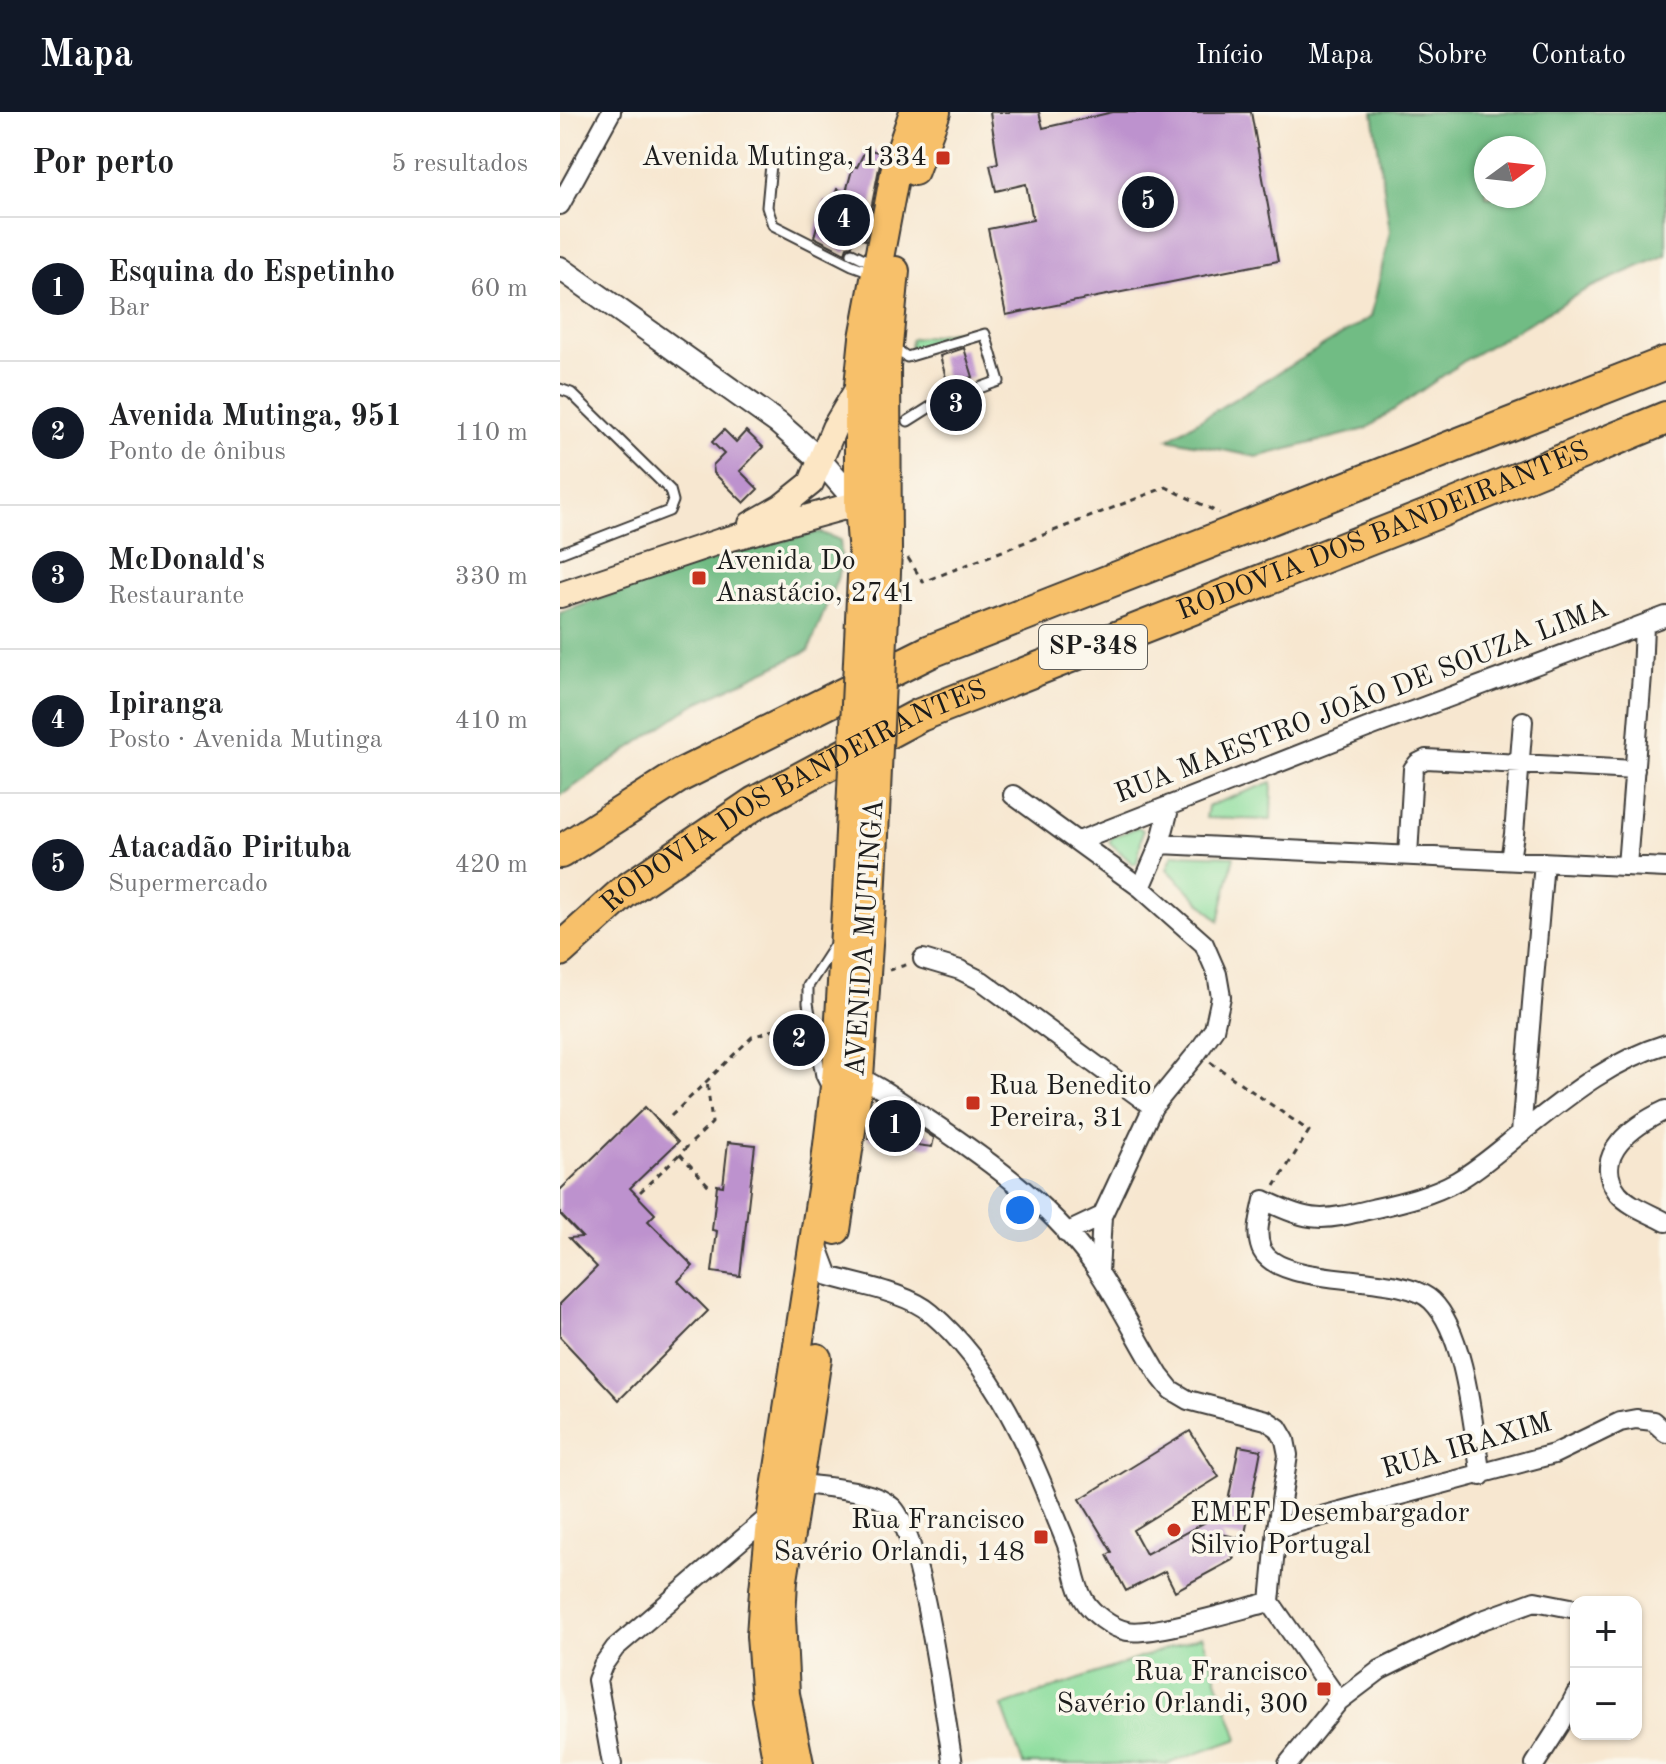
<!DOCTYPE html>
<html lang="pt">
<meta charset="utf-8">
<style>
:root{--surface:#fff;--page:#f6f6f6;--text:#202124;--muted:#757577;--line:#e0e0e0;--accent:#111827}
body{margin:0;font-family:"Old Standard TT",serif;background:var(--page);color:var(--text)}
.controls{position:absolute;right:24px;bottom:24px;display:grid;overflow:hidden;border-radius:16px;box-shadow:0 2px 6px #0004}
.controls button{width:72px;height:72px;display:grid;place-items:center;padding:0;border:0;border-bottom:2px solid var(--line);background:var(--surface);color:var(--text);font:40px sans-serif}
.compass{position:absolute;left:914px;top:24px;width:72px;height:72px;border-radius:50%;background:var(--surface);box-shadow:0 2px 6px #0004;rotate:75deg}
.you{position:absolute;left:460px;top:1098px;width:28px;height:28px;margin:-20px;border:6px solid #fff;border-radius:50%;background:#1a73e8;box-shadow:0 0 0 12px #1a73e833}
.badge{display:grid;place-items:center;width:52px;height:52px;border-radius:50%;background:var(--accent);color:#fff;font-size:26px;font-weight:700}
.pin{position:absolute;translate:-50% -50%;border:4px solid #fff;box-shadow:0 2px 8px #0006}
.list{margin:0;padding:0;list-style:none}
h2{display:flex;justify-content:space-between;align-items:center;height:104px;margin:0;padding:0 32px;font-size:34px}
h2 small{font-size:26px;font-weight:400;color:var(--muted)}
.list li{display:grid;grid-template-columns:52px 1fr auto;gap:24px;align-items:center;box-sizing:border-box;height:144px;padding:0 32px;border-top:2px solid var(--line)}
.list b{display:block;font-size:30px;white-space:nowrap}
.list p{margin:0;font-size:26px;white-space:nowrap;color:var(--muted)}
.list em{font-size:26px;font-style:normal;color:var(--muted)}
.map{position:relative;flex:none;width:1106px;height:1652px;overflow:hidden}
header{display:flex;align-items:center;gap:48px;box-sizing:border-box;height:112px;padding:0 40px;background:var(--accent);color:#fff}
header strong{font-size:38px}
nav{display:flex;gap:44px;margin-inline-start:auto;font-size:28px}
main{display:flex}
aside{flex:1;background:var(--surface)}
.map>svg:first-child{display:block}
.green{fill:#8cdd9d;stroke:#547c5c;stroke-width:2}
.forest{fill:#71bc84;stroke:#466c50;stroke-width:2;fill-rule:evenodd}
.building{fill:#bd92ce}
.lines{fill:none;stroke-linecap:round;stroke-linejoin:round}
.service-casing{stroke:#3d3a37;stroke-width:13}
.minor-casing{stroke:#3d3a37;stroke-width:22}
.tertiary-casing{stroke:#3d3a37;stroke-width:26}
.secondary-casing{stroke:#3d3a37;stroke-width:28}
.primary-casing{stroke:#3d3a37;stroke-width:32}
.motorway-casing{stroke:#3d3a37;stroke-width:36}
.path{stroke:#3d3a37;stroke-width:3;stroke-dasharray:6 6;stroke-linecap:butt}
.service{stroke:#fff;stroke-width:9}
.minor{stroke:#fff;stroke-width:18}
.tertiary{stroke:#fff;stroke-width:22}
.secondary{stroke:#fce6c4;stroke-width:24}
.primary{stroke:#f7c06b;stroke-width:28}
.motorway{stroke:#f7c06b;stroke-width:32}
.primary-bridge-casing{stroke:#3d3a37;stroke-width:32;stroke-linecap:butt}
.primary-bridge{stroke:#f7c06b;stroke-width:28}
.poi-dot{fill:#c8321e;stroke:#fbf7ec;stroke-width:3}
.labels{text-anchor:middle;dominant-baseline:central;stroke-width:7;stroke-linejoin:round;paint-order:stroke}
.shield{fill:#fbf7ec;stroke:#5f5e5a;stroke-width:2}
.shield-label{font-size:26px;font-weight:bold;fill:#1c1c1c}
.poi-label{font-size:28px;fill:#1c1c1c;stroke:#fbf7ec;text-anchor:end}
.street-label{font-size:28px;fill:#1c1c1c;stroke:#fbf7ec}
</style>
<header>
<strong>Mapa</strong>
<nav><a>Início</a><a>Mapa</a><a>Sobre</a><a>Contato</a></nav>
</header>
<main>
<aside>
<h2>Por perto<small>5 resultados</small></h2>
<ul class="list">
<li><span class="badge">1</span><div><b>Esquina do Espetinho</b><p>Bar</p></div><em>60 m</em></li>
<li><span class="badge">2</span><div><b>Avenida Mutinga, 951</b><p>Ponto de ônibus</p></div><em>110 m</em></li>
<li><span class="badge">3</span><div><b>McDonald's</b><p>Restaurante</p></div><em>330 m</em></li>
<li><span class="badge">4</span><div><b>Ipiranga</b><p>Posto · Avenida Mutinga</p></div><em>410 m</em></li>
<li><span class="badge">5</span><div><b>Atacadão Pirituba</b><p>Supermercado</p></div><em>420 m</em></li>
</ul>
</aside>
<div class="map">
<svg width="1106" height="1652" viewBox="0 0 1106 1652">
<rect width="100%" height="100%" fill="#fbf7ec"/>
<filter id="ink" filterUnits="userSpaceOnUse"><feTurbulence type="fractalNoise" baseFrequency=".0125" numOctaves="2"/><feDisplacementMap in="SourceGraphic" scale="16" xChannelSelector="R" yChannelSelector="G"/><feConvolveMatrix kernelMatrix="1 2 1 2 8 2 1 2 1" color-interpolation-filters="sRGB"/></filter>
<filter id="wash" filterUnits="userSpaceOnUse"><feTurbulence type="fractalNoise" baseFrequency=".006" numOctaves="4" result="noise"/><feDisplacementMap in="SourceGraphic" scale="32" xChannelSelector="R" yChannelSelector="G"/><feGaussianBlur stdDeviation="1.8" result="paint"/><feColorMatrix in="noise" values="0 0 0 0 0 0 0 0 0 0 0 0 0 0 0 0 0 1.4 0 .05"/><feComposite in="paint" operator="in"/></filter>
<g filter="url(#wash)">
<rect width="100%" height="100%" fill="#f7e7d0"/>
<path class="green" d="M403,218l-14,11 -39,8 1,-10z
M712,670l-1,38 -65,-2 2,-12z
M578,715l5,3 -6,33 -4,1 -24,-22 4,-5z
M613,742l61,2 -15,65 -52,-52z
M642,1524l36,103 -71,25h-144l-21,-58z"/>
<path class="forest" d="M813,0h293v143l-79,34 -120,70 -101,70 -109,28 -89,-18 203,-122 19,-86zM926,36h48v48h-48z
M259,420l21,8 2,26 -33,84 -116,55 -133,91v-183l133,-47 80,-23z"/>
<g id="blocks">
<path class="building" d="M430,0h49l4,16 70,-16h138l27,149 -272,54 -18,-86 45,-9 -7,-36 -30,7 -6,-26 8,-2z
M306,37l16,4 -17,87 -11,-3 -2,9 -5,1 -2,6 -31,-16 10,-37 8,3 5,-14 9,3 7,-26 4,1z
M404,236l9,29 -25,8 -8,-29z
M164,318l12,12 10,-11 17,16 -23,24 18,18 -14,14 -30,-30 -1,-8 11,-11 -12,-12z
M85,995l33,35 -48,46 25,26 -7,7 45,45 -15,15 30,30 -89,89 -59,-63v-33l37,-37 -28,-29 13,-1 -22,-23v-24z
M321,999l18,4 35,23 -2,9 -64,-8 4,-21z
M168,1030l27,3 -15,131 -28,-4 5,-41 -5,-1 5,-45 6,1z
M630,1319l29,46 -86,53 13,24 80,-43 13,-65 22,4 -17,89 -23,-5 13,25 -59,32 -10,-20 -39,20 -19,-36 5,-3 -32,-53z"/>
</g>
</g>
<g filter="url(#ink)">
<use href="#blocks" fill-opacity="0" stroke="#3d3a37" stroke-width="2"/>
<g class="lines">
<g class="service-casing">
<path id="service" d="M211,52l-4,43 6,18 79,40 22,8
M292,141l22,11
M331,234l16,11 78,-23 14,47 -64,23 -27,17
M0,277l11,4 99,97 3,11 -4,10 -109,42
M266,974l-5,-10 -13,-73v-17l28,-43"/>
</g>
<g class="minor-casing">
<path id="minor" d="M0,93l51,-93
M453,683l128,93 63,56 13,30 4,23 -7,32 -17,24 -44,54 -51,109 -3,57
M519,729l288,-113 299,-112
M600,732l506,24
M848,744l5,-87 5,-6 8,-4 209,11
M950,748l4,-26 9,-113
M1067,754l15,-191 2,-50
M581,776l19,-44 10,-39
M363,847l37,11 22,11 171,126
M293,963c26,10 50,29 74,44 63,42 131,91 173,155 21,32 39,68 59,101l12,15 17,10 78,20 12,8 7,12 3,15 -11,73 -7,74 69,99
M1106,998c-30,14 -77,45 -48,83 12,14 32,20 48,29
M961,1021l23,-271
M506,1121l36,-17
M257,1132l12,32c30,9 79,17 102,37 70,60 101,146 135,229 7,17 8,42 18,58 8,13 27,28 43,31 27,5 113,-22 143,-29
M921,1364c-8,-47 -15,-142 -49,-175 -30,-31 -154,-11 -171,-53 -6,-16 0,-33 3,-48 50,24 59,21 112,8 27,-6 56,-13 81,-27 23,-13 43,-31 64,-48 47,-37 87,-71 145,-89
M233,1377l5,-6c26,5 74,5 94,24 30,27 53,210 61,257
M717,1416l277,-74 66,-32 16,-3 17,2 13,12
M52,1652l-15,-84 6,-15 12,-17 159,-136
M728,1652l51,-63 41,-31 100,-49 55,-20 41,8
M975,1652l25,-39 16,-31"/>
</g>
<g class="tertiary-casing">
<path id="tertiary" d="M0,156l218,155 41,36 40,46"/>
</g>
<g class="secondary-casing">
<path id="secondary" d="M191,412l30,-17 30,-24 23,-55 25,-42
M0,483l161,-54 153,-42"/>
</g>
<g class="primary-casing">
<path id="primary" d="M354,59l22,-59
M327,438l-1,-184 9,-95
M303,443l-4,-50v-119l5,-48 33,-176 17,-50
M276,1118l23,-153 12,-176
M218,1652l-12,-65 -5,-63 3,-46 8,-76 53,-344 12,-100 10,-174
M239,1652l-14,-70 -4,-76 2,-38 34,-222"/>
</g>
<g class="motorway-casing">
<g id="motorway">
<path d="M0,740l119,-76 252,-125 735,-288"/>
<path id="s1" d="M0,838l64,-58 131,-89 165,-88 515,-202 231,-95"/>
</g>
</g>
<path class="path" d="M348,446l15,24 243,-95 53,26
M329,858l20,-6
M650,950l99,69 -34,55
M111,1004l81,-79 47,-15
M120,1042l29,32
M80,1080l72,-69 -5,-42"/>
<use href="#service" class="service"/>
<use href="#minor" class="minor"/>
<use href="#tertiary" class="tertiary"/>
<use href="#secondary" class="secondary"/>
<use href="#primary" class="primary"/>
<use href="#motorway" class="motorway"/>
<g class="primary-bridge-casing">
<path id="primary-bridge" d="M287,784l16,-341
M311,789l16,-351"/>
</g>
<use href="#primary-bridge" class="primary-bridge"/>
</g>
</g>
<g class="poi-dot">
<rect x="375" y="38" width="16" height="16" rx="4"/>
<rect x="131" y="458" width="16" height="16" rx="4"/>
<rect x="405" y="983" width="16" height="16" rx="4"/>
<circle cx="614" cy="1418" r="8"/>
<rect x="473" y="1417" width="16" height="16" rx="4"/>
<rect x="756" y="1569" width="16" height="16" rx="4"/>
</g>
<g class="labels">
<rect class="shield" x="479" y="513" width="108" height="44" rx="6"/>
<g class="shield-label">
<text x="533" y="535">SP-348</text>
</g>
<g class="poi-label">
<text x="367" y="46">Avenida Mutinga, 1334</text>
<text x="155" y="450" text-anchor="start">Avenida Do<tspan x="155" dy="32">Anastácio, 2741</tspan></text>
<text x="429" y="975" text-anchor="start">Rua Benedito<tspan x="429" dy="32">Pereira, 31</tspan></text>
<text x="630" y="1402" text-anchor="start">EMEF Desembargador<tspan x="630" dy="32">Silvio Portugal</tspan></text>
<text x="465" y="1409">Rua Francisco<tspan x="465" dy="32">Savério Orlandi, 148</tspan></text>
<text x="748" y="1561">Rua Francisco<tspan x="748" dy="32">Savério Orlandi, 300</tspan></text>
</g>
<g class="street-label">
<text stroke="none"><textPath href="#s1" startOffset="930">RODOVIA DOS BANDEIRANTES</textPath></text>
<text transform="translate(802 590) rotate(-21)">RUA MAESTRO JOÃO DE SOUZA LIMA</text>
<text stroke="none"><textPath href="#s1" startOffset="282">RODOVIA DOS BANDEIRANTES</textPath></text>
<text transform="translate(306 826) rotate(-86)">AVENIDA MUTINGA</text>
<text transform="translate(907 1335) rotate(-16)">RUA IRAXIM</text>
</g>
</g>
</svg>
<div class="controls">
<button>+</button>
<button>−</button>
</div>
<svg class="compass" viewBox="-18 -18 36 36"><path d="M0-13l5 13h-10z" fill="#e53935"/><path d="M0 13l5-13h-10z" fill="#757577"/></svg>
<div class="you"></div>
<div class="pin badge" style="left:335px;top:1014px">1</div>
<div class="pin badge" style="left:239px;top:928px">2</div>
<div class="pin badge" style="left:396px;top:293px">3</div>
<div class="pin badge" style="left:284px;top:108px">4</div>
<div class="pin badge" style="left:588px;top:90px">5</div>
</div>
</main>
